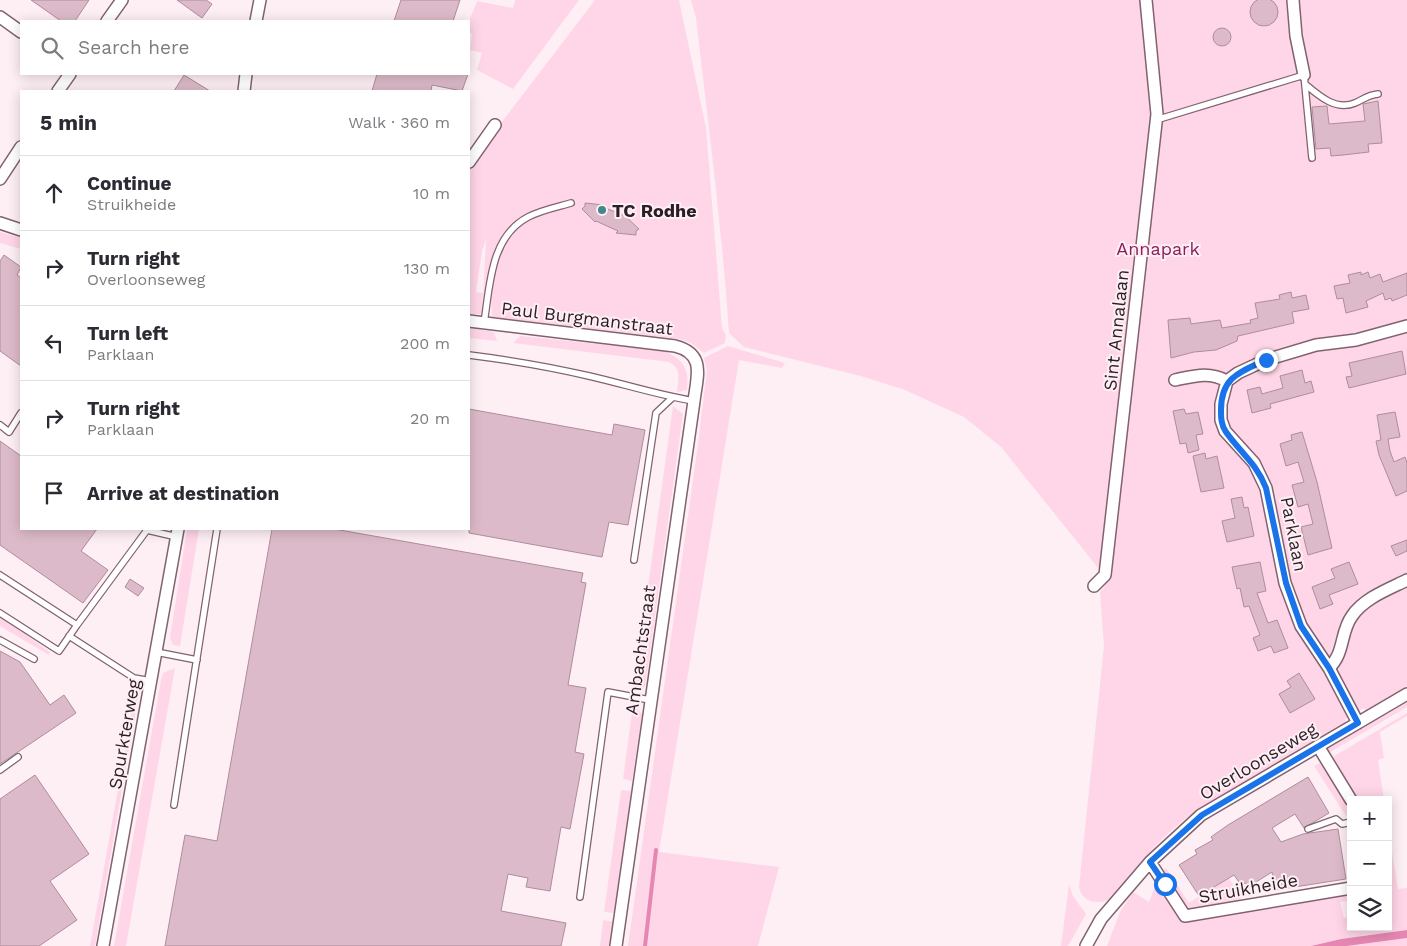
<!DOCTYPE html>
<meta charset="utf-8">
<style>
:root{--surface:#fff;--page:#f7f7f7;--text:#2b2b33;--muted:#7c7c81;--line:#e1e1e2}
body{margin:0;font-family:"Work Sans",sans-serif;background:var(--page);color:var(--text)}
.controls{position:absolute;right:15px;bottom:15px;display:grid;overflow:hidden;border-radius:0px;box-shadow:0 2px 12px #0003}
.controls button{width:45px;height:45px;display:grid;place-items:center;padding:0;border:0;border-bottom:1px solid var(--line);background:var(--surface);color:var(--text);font:25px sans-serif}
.stop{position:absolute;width:15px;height:15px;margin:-11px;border:4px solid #1a73e8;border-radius:50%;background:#fff}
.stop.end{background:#1a73e8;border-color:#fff;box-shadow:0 1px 5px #0008}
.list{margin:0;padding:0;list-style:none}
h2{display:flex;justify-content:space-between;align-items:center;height:65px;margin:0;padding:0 20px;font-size:21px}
h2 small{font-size:16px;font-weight:400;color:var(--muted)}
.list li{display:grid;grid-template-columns:32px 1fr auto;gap:15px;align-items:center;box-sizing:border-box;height:75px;padding:0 20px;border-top:1px solid var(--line)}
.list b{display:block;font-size:19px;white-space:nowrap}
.list p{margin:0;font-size:16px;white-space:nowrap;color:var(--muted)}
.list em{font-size:16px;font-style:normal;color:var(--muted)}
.icon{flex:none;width:28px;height:28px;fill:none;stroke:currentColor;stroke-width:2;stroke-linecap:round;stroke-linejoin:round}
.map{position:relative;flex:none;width:1407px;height:946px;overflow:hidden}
.search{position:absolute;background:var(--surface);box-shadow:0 2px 12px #0003;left:20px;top:20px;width:450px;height:55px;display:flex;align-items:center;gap:12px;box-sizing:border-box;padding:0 18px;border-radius:0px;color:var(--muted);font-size:19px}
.panel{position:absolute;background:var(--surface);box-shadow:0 2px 12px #0003;left:20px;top:90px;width:450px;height:440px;border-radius:0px}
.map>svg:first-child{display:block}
.green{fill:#ffd6e7}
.water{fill:#e587b2}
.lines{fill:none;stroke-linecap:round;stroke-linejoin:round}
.stream{stroke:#e587b2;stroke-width:4}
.building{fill:#ddbac9;stroke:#ae8d9a}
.lane-casing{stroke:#81626f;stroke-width:8}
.street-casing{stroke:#81626f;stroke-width:14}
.lane{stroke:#fff;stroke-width:5.5}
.street{stroke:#fff;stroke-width:11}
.route{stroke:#1a73e8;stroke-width:6}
.poi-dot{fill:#41888d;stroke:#feeff5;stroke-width:2}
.labels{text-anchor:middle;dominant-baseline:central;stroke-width:4;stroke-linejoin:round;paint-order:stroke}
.poi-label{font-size:18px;font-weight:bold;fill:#2b1e24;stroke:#feeff5;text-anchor:start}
.park-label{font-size:18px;fill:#8c1d5b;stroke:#feeff5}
.street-label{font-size:18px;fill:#2b1e24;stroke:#feeff5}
</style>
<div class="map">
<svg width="1407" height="946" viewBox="0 0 1407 946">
<rect width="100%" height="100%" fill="#feeff5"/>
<path class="green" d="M515,0h64l-66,89 -36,-19 5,-17 -12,-3 2,-16 -3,-2v-11l8,-20 36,7z
M595,0h84l27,128 16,200 4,7 -1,8 -21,10 -13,-10 -11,-4 -188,-22 -1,-18 -8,-1 3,-58 -4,11 -6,41 7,1 -1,21h-13v-149z
M691,0h716v686l-42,25 -1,-3 -19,11 1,3 -146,86c-18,13 -34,26 -49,43 -12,14 -22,33 -36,45 -13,10 -33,8 -36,-9l25,-241 -4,-53 7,-10 -8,-14 -98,-122 -37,-30 -59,-27 -44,-14 -117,-29 -15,-14c-7,-106 -21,-210 -33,-315z
M0,232l21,6v11l-21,-6z
M469,328l25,4 3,9 -28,-3z
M520,336l148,15v2c18,8 21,19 19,37l-10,2c1,-13 5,-23 -8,-30l-156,-19z
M728,346l57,17 -3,5 -43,-8 -80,492 120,15 -21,79h-130l70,-502 9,-74 -3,-12z
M673,406l10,8 -38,273 -4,2 -7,-1z
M187,529h12l-19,117 -7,-1 -3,-7z
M0,616l50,36 -1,3 -49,-29z
M175,668l-49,278h-12l47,-266 2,-7z
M138,697l-43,249h-5l44,-246z
M1407,701v6l-80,47 1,-7z
M633,705l9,9 -10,67 -9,-2z
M1407,713v3l-27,16 4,26 -6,2 6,40h-29l-26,-41z
M1323,761l28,46v7l-5,2 -30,-47 -2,-3z
M621,790l10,1 -17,122 -10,-1z
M1388,828l10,61 9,-1v42l-66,9 -30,7h-204l13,-34 13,-20 16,10 8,-21 25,39 169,-28v8l-11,2 4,16 7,-2v11h37z
M1166,868l23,35 40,-25 14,25 -56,7 -25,-38z
M1069,884l4,12 13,18 -18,32h-7z
M603,920l11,2 -3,24h-11z
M1407,938v8h-60z"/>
<path class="water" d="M1407,930v8l-60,8h-36l30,-7z"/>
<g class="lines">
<path class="stream" d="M645,946l11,-96"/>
</g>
<path class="building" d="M1250 12a14 14 0 1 1 28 0a14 14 0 1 1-28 0Z
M31,0h58l-14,21h-14z
M177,0h29l6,4 -10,14z
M401,0h59l-7,21h-59z
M1213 37a9 9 0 1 1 18 0a9 9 0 1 1-18 0Z
M377,74h91l-6,17 -30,-6 -1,6h-59z
M184,75l26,16h-36z
M1378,101l4,42 -14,1 1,8 -26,3 -12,1 -1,-8 -14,1 -4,-42 15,-1 2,18 36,-3 -2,-17z
M585,203l19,2 -1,2 22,9 14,13 -3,2v4l-20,-2 2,-2 -22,-10 -1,1 -13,-13 3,-3z
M4,255l17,12 -4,8 4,3v88l-21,-15v-90z
M1361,272v3l7,-3 2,6 10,-4 3,8 24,-9v22l-15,6 -1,-3 -6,2 -2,-7 -17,8 2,6 -22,6 -3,-15 -6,1 -3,-13 16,-3 -2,-8z
M1291,292l1,6 14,-3 3,14 -17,3 2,11 -56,13 -1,5 -21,9 -22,2 -23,6 -3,-38 22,-2 1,6 29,-4 2,8 29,-5 -1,-3 8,-2 -3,-15 25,-4 -1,-4z
M1402,351l4,23 -57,14 -3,-11 6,-1 -3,-13z
M1302,370l3,13 6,-2 3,11 -44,12 1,4 -19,5 -5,-23 13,-3 2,7 21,-6 -3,-12z
M469,409l143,26 2,-11 31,6 -17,95 -19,-3 -7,35 -133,-24z
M1184,409l2,5 12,-2 5,22 -7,1 3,15 -11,3 -2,-10 -6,1 -7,-33z
M1395,412l5,25 -12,2 2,12 4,11 11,-5 2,6v28l-11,5 -17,-41 -3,-14 5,-1 -4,-25z
M1302,432l15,50 15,66 -24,7 -7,-28 12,-3 -5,-20 -10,3 -6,-22 12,-3 -6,-20 -12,4 -6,-22 12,-4 -1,-5z
M0,441l21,15v73h76l-16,22 27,19 -25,33 -83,-58z
M1205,453l1,6 11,-3 7,32 -23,4 -8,-36z
M1242,497l2,11 4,-1 6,29 -27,6 -5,-21 13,-3 -4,-19z
M272,529h62l249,44 -2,9 5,1 -18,102 18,3 -11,64 9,2 -14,75 -9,-2 -11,64 -24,-4 2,-9 -20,-4 -7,37 65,12 -5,23h-396l20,-111 32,6z
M1407,540v11l-11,5 -5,-10z
M1260,562l6,29 -9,2 11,30 9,-3 11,28 -14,5 -3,-7 -13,5 -5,-13 7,-3 -11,-29 -5,1 -4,-19 -3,1 -5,-22z
M1349,562l9,22 -29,11 4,9 -13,5 -8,-22 23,-9 -4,-9z
M130,579l14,9 -6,8 -13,-9z
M0,651l20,11 30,43 14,-10 12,18 -76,51z
M1299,673l16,26 -25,14 -11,-19 12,-7 -4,-6z
M35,775l54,79 -39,27 27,39 -38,26h-39v-147z
M1308,777l21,36 -25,15 -9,-14 -23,14 9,14 22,-8 35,-5 8,50 -71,11 -3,-18 -24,15 -2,-4 -5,2 -7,-10 -35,21 -20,-31 18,-11 -2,-4 18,-10 -2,-3 17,-12z"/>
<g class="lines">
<g class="lane-casing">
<path id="lane" d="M1305,84c14,12 31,27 50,19 9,-4 13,-8 23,-9
M1156,120l148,-45 8,83
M484,323c6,-37 6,-86 44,-106 13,-7 29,-10 43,-14
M469,355c40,5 81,12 120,21 35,8 69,19 105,25
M0,425l9,7 12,-19
M634,560l22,-147 16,-15
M0,575l77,50 70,-95 30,7
M0,613l59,38 18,-26
M69,636l65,42 17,3
M0,640l34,19
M156,652l41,8
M0,770l18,-13
M174,805l43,-276
M1308,829l28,-10 6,5 9,-2
M580,897l28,-205 42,8"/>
</g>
<g class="street-casing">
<path id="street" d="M1293,0l3,36 8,39
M0,17l21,15
M107,21l15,-21
M256,21l4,-21
M58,91l12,-17
M244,91l2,-17
M469,162l26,-37
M0,179l21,-32
M0,223l21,7
M469,321l206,25c31,8 22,30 19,55l-78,545
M1175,380c19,-4 34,-9 52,1
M1094,586l11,-11 52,-461 -11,-114
M1329,668c16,-15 11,-36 23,-52 12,-18 37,-27 55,-36
M1358,723l-29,-55 -28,-42 -16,-43 -19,-95 -12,-25 -29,-32 -4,-11v-16l6,-23 11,-8 28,-13 50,-15 40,-5 51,-14
M1318,746l33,54
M1150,862l35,54 166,-28
M103,946l75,-417
M1086,946l15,-27 49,-57 51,-47 206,-121"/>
</g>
<use href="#lane" class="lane"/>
<use href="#street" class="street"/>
</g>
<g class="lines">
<path class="route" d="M1165,884l-15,-22 52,-47 156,-92 -29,-55 -28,-42 -15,-43 -20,-95c-9,-24 -26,-36 -40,-56 -5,-7 -5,-15 -5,-22 0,-33 19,-38 45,-50"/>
</g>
<circle class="poi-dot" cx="602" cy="210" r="5"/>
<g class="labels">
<g class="poi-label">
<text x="612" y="210">TC Rodhe</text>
</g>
<g class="park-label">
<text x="1158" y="248">Annapark</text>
</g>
<g class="street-label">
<text transform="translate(587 318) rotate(7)">Paul Burgmanstraat</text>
<text transform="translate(1116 330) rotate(-84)">Sint Annalaan</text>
<text transform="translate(1294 534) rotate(79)">Parklaan</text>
<text transform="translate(640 650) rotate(-82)">Ambachtstraat</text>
<text transform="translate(124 734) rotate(-80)">Spurkterweg</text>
<text transform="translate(1258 761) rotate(-31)">Overloonseweg</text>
<text transform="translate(1248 888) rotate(-10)">Struikheide</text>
</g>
</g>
</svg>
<div class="controls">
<button>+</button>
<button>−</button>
<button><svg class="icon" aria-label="layers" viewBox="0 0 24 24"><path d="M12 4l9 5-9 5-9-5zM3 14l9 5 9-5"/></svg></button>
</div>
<div class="stop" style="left:1165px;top:884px"></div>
<div class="stop end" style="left:1266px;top:360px"></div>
<div class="search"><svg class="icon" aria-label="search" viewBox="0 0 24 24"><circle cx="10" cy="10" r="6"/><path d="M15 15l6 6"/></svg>Search here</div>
<section class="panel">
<h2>5 min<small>Walk · 360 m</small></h2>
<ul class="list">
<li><svg class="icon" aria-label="ahead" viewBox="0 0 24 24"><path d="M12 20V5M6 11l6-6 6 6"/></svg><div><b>Continue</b><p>Struikheide</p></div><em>10 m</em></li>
<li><svg class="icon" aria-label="right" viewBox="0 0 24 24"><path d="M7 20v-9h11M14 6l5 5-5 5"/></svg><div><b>Turn right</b><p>Overloonseweg</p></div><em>130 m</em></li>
<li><svg class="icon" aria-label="left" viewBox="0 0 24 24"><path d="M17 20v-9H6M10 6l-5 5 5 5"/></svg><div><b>Turn left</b><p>Parklaan</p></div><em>200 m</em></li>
<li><svg class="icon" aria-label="right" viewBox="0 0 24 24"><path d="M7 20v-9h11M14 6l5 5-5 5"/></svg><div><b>Turn right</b><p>Parklaan</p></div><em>20 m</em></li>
<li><svg class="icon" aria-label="arrive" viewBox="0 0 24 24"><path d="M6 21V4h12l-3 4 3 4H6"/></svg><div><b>Arrive at destination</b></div></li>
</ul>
</section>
</div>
